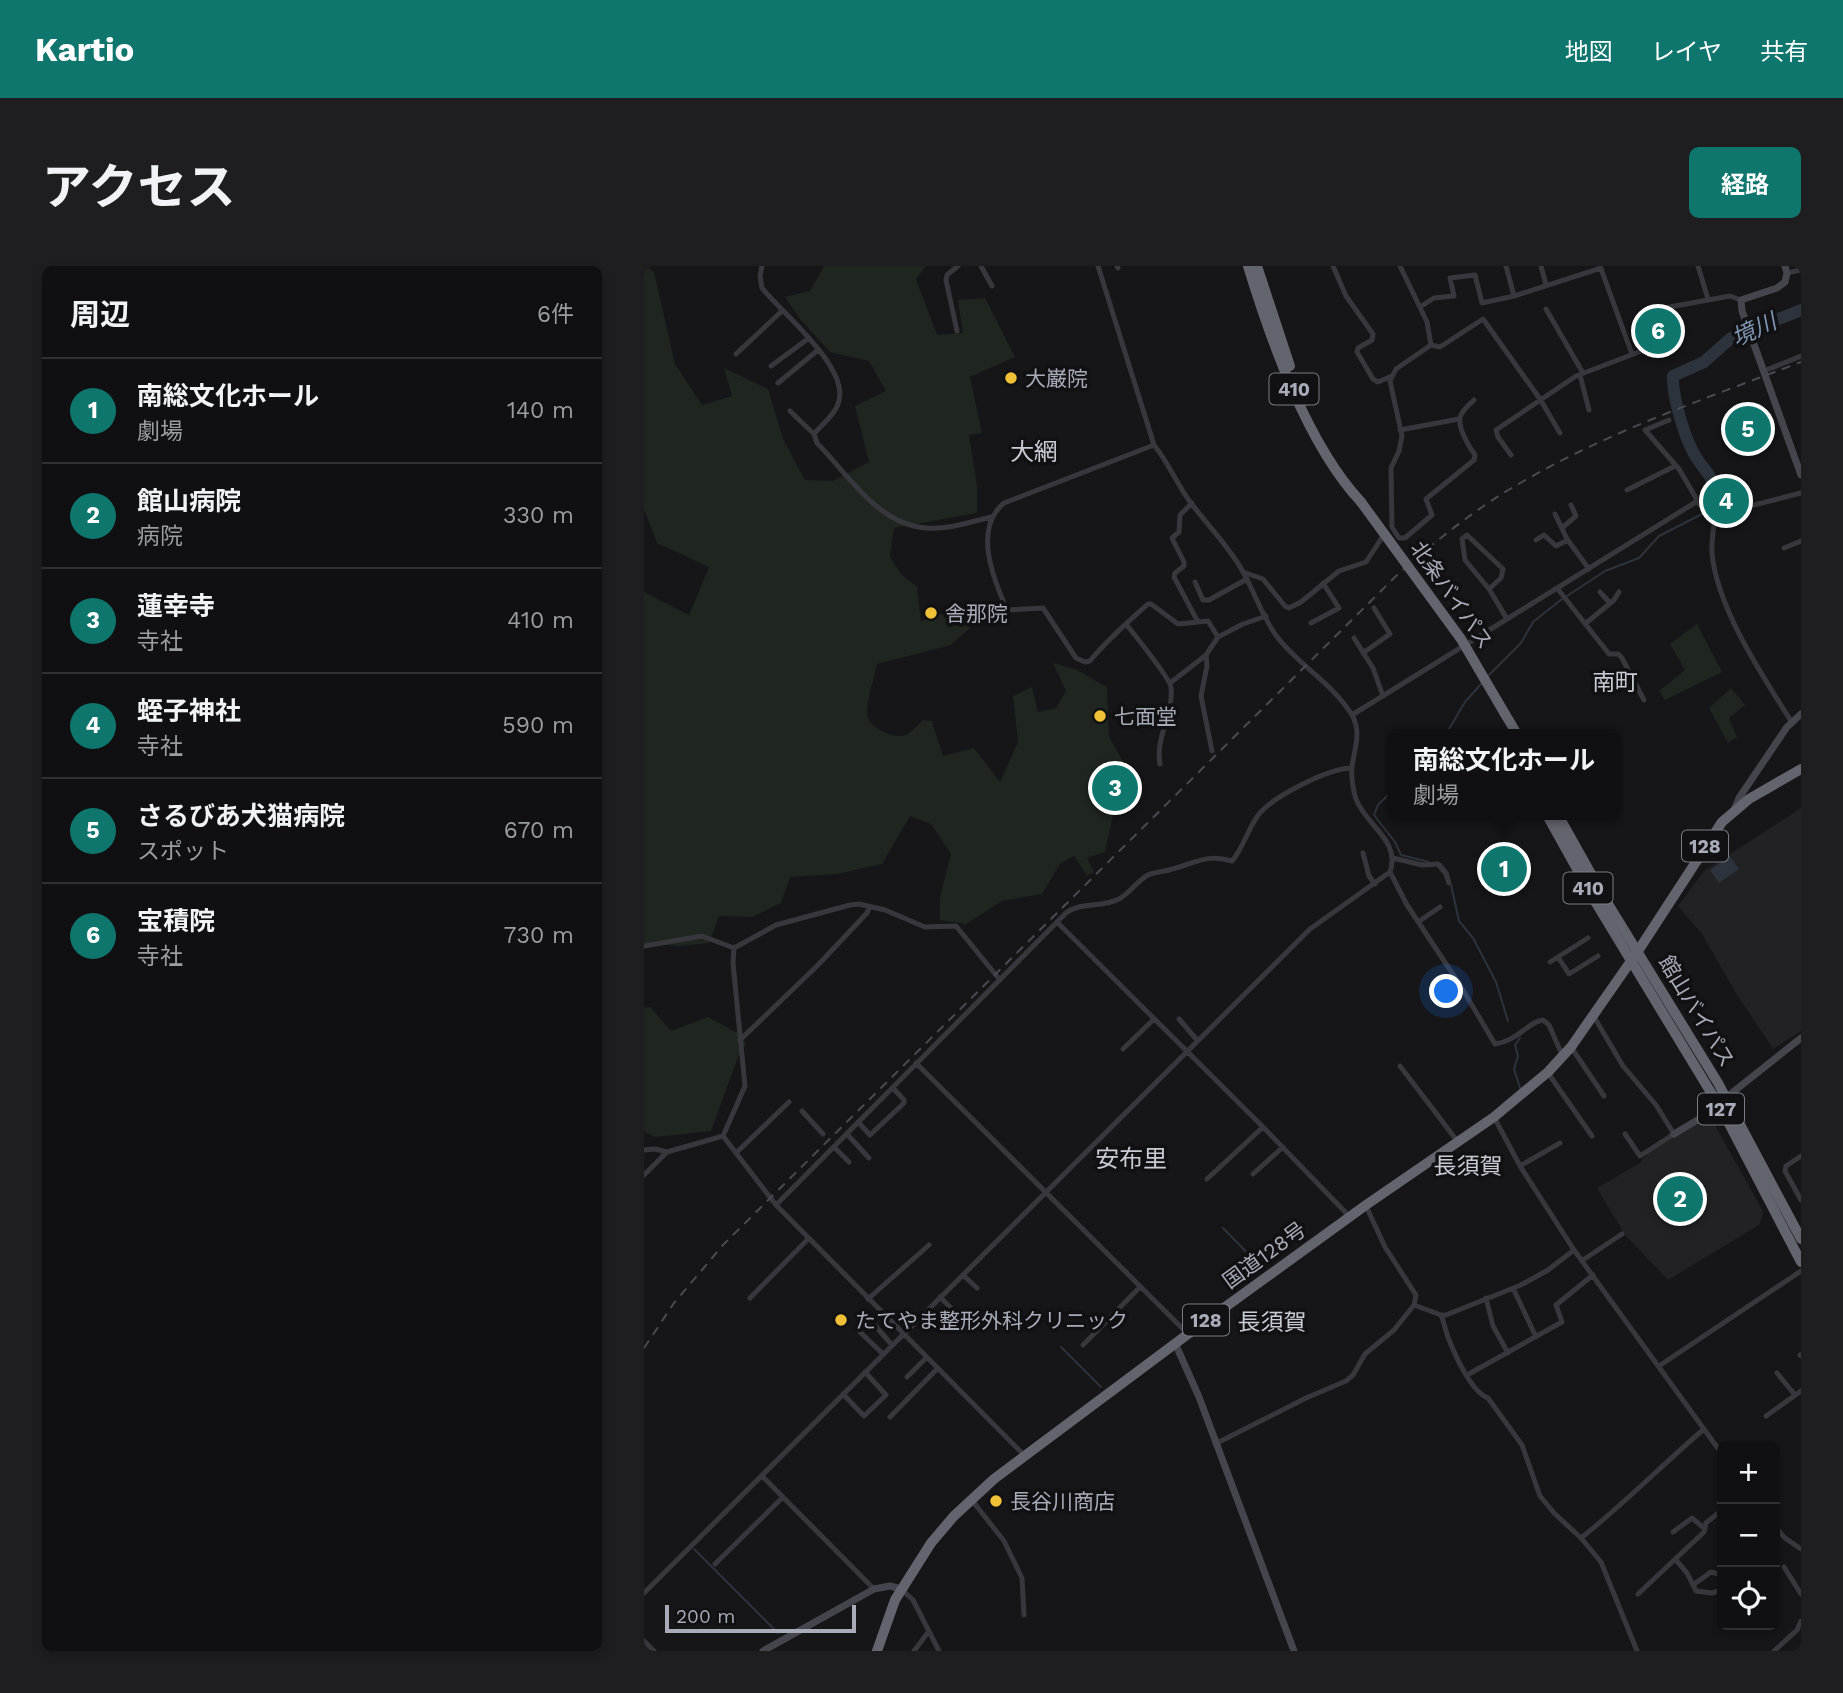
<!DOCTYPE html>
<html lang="ja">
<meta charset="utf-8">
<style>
:root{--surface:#101012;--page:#1e1e20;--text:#f1f3f6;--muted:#9c9d9f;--line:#303032;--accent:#0f766e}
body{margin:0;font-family:"Work Sans","Noto Sans JP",sans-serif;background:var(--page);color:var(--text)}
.controls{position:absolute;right:21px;bottom:21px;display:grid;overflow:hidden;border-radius:10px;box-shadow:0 4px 10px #0003}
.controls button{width:63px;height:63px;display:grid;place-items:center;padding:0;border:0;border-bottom:2px solid var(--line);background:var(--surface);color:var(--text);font:35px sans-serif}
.scale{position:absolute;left:21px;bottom:18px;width:191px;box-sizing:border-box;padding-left:7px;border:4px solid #a8abb8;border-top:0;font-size:19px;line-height:24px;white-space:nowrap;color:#a8abb8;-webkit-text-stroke:5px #111113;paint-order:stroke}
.you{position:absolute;left:803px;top:726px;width:24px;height:24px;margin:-18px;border:5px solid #fff;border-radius:50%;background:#1a73e8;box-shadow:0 0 0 10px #1a73e833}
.badge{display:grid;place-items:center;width:46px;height:46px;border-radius:50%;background:var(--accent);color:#fff;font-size:23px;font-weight:700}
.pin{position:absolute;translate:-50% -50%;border:4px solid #fff;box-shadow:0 2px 7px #0006}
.popup{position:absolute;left:743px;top:463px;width:234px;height:91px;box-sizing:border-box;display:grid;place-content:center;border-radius:10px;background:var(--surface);filter:drop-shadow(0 2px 5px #0005);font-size:23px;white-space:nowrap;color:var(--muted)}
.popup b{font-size:26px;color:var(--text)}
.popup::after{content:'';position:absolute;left:50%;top:100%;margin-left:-14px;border:14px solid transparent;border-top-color:var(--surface)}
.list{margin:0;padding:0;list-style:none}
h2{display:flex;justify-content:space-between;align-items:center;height:91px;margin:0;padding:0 28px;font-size:30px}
h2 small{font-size:23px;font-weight:400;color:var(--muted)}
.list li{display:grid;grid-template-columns:46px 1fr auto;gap:21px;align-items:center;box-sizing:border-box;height:105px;padding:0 28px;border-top:2px solid var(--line)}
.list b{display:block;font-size:26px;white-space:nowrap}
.list p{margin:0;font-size:23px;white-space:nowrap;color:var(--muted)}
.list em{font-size:23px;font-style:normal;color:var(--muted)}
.icon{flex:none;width:38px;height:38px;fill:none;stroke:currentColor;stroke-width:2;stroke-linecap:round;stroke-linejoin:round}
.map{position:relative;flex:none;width:1157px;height:1385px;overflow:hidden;border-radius:10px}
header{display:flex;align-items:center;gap:42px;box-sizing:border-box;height:98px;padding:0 35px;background:var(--accent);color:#fff}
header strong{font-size:33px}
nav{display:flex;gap:38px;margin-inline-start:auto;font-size:24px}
.intro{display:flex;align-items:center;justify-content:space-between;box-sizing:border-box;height:168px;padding:0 42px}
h1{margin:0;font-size:49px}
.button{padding:18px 32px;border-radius:10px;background:var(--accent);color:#fff;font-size:24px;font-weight:700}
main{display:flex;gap:42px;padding:0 42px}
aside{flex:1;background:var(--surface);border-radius:10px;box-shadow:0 4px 10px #0003}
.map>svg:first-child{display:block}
.built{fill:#222225}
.green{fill:#1e261f}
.water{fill:#2c333c}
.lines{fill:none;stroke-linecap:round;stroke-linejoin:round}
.stream{stroke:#2c333c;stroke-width:2}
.river{stroke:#2c333c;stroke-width:12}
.street{stroke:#37373d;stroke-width:5}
.secondary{stroke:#45464d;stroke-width:7}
.highway{stroke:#63656e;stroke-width:10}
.rail{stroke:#4a4b52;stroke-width:2;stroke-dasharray:9 7;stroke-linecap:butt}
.highway-bridge{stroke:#63656e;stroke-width:10}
.poi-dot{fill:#f0c036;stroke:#111113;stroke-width:2.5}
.labels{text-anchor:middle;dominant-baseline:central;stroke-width:7;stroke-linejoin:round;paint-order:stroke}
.shield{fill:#111113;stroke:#7b7d86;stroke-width:2}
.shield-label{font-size:19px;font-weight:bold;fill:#a8abb8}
.poi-label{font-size:21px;fill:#a8abb8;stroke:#111113;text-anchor:start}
.street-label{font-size:21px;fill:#a8abb8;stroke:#111113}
.water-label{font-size:23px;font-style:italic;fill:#7f96b2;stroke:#111113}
.neighbourhood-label{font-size:23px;fill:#c9cbd4;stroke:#111113}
.quarter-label{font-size:24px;fill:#c9cbd4;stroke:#111113}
</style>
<header>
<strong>Kartio</strong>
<nav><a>地図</a><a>レイヤ</a><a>共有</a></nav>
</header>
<div class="intro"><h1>アクセス</h1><a class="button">経路</a></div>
<main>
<aside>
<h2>周辺<small>6件</small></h2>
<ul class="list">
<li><span class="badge">1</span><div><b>南総文化ホール</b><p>劇場</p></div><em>140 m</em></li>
<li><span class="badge">2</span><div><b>館山病院</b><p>病院</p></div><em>330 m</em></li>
<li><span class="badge">3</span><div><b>蓮幸寺</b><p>寺社</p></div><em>410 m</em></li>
<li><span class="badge">4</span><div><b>蛭子神社</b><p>寺社</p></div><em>590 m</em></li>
<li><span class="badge">5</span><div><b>さるびあ犬猫病院</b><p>スポット</p></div><em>670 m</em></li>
<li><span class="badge">6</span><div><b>宝積院</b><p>寺社</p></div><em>730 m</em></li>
</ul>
</aside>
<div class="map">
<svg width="1157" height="1385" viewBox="0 0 1157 1385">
<rect width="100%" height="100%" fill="#161618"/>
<path class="built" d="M1157,542v223l-28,18 -36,-54 -35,-61 -24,-28 26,-35z
M1068,854l51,91 -1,6 -3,8 -91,55 -43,-45 -28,-47 43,-25 12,-15 51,-27z"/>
<path class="green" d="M0,0h3l7,6 21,92 27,41 30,-9 -8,-28 44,21 15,50 22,41 28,1 36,-19 -14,-56 31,-15 -17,-30 -39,-9 -30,-33 -15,-22 25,-6 14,-25h102l-10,13 21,56 26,-2 -5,-33 27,-2 30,59 -45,20 12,56 -13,2 8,51v27l-83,15 -4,29 11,17 16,13 4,34 42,-14 7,21 -19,17 -74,19c-3,15 -10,34 -10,49 0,14 27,27 39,22 6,-3 12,-10 17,-15l9,1 11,35 31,-8 26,34 18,-40 -5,-46 19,-9 6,25 18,-4 10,-17 -13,-28 24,7 30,17 2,50 18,31 -10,29 -12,55 -18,6 7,14 -7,4 -13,-20 -14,8 -18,30 -40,7 -36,23 -26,-4v-23l11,-43 -20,-30 -21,-8 -28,48 -45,10 -47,3 -9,26 -29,14 -33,-1 -10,27 -30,3 -35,-3v-351l45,23 20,-48 -52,-24 -13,-34z
M1053,358l25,48 -57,28 -6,-9 26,-21 -15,-26z
M1087,422l14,17 -16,13 8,19 -9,6 -19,-35z
M6,741l21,24 37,-14 33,18 5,9 -8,13 -27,74 -56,6 -11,-6v-123z"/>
<path class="water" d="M1086,590l9,13 -20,14 -9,-13z"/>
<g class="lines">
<path class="stream" d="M923,330l38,-25 34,-13 20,-22 47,-24 8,-17
M843,411l34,-34 12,-21 29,-23
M802,468l19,-32 16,-18
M748,525l-14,14 -4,10 21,27 6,13 28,7
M797,598l7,9
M807,619l8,36 14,17 23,44 12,39
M876,772l-5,7 3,11 -4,13 6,19
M579,962l39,40
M417,1081l40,40
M50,1283l84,84"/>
<path class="river" d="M1070,229c1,-19 -9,-23 -18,-38 -11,-17 -24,-61 -23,-81l31,-14 27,-24 70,-28"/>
<path class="street" d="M118,0l-2,10 2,12c20,25 90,81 76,116 -3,11 -17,21 -24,30
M337,0l11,20
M473,0l1,2
M689,0l13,30 27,38 -1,6 -14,8 -1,4 16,27 5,3 14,-6
M756,0l27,56 4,23
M862,0l8,30
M897,0l5,19
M956,0l32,88
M1054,0l10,33
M1143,7l14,-3
M776,41l14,-9 20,-2 -4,-18 25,-3 7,28 32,-7 87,-28
M902,43l37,64
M313,65l-11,-51 1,-5 11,-9
M787,79l-35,24 -6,12 12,55 -3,15 -8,17 1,59 7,11h6l27,-23 -6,-16 48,-39 1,-5c-6,-8 -17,-27 -15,-37 1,-7 10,-14 14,-18
M787,79l9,2 43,-28 57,80 20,34
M92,88l46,-43
M127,100l38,-28
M1120,105l37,-15
M936,109l9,35
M134,117l40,-33
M146,145l24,23 3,9c31,31 61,82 109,85 22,2 44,-6 65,-11
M1025,154l-24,10 34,39 17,29v4l19,13
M756,164l59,-11
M510,179l-150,58c-31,26 -11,75 3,107l36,-2 33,50 9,4 5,-1c17,-21 38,-39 58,-57h3l27,20 30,-3 10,16
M867,189l-13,-18 -2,-7 80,-54 89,-34 3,-4 -4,-30 66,-12 11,4
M983,224l48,-24
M548,237l-12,12 -1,17 -7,6 12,24v4l-9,7 -1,4 24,45
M911,248l12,25 22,30
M1071,249c-1,13 -4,26 -3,38 5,55 50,122 79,168
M1071,249l86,-22
M918,262l14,-12 -5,-11
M892,274l8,-5 12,11 12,-6
M1140,282l17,-7
M599,306l20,7 22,27 4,2 12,-6 38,-31 27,-9 19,-29
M551,316l8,18h6l38,-21
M913,322l52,66h9l4,4 22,42
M845,323l12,-11 2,-9 -36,-34 -5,4 3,21 24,29 18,30
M956,326l10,11
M667,357l28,-15 -16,-25
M482,358c8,10 44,55 45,63 3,27 -16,50 -11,77
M941,358l29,-24 5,-8
M710,372l19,30 10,28
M719,387l27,-19 -16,-26
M562,389l1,11 -6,30 11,55
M526,417l36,-28 12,-18 25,-13 23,-8
M708,449l344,-213
M719,587l6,23 6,8
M749,592l29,7 16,-1 8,10 3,9
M746,606l17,33 53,80 35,59c23,-3 34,-23 48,-24l6,5 14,32
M774,656l22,-15
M414,657l205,204 86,89
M0,680l58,-10 32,12
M914,691l11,17 29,-18
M906,696l38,-24
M949,749l30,51 33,39 18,29 -34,22 -15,-22
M535,753l18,21
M96,774l78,-75 49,-52 2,-5
M927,781l33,49
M479,783l31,-30
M272,797l272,271
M756,800l58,76
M904,807l44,63
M158,845l21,23
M850,851l26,49 54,84 148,204
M214,856l12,13 34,-32v-3l-11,-12
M203,868l22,24
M79,870l53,69 248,250
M190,881l15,15
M0,884l11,-1 12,3
M92,887l53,-51
M1157,890l-15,10 -1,5 16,29
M876,900l40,-23
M609,908l30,-27
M0,909l23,-23 56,-16 22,-50 -12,-123 1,-15 42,-23 74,-20 9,-1 26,6 40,17 31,-1 44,54
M563,913l56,-52
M132,939l290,-292c16,-12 36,-5 53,-14 11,-6 18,-18 29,-24 6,-3 14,-3 21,-5 25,-6 37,-17 63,-9 12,-14 16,-33 27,-47 15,-18 70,-46 93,-46
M939,994l39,-26
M319,1009l14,13
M869,1022l23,49
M296,1031l14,14
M106,1032l58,-59
M842,1032l7,28 15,27
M224,1033l61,-54
M770,1039l27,10c3,7 4,14 7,22 6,16 23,55 40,61l34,47 18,51 14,17 27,25 20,24 36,89
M797,1049h5l75,-30 27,-15 26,-20
M228,1056l20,23
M216,1066l23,22
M439,1079l57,-58
M1156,1089l1,1
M1015,1100l142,-95
M1133,1107l18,22
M823,1109l95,-53 -6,-17 37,-30
M263,1111l19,-19
M199,1128l21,22 22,-21 -21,-23
M1122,1150l35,-25
M246,1151l47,-48
M571,1178l91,-46 40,-17 7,-6 12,-21 29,-24 20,-25 2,-10 -31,-48 -19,-41
M118,1210l112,113
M327,1233l33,42 18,37 2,37
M1131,1261l10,11 16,11
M1029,1266l19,-14 13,11
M937,1272c43,-34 81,-73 123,-109
M1031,1293l12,14 9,18 16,2 10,-3
M71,1298l68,-67
M1140,1301l17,27
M1049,1319l18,-13 11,3
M257,1323l12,11 26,51
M0,1327l666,-664 80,-57c11,-32 -24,-46 -34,-73 -3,-9 -5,-23 -4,-32 2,-18 10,-34 0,-52 -19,-31 -52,-49 -74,-77 -15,-19 -23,-45 -35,-66 -14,-26 -37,-48 -55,-73 -12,-17 -20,-37 -34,-54l-56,-179
M994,1328l66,-62 2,-9 16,-13
M0,1375l10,10
M270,1385l15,-20
M1130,1385l23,-21 4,-9"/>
<path class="secondary" d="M1141,0l2,7 -2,9 -8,6 -36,12 1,11 59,164
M1090,544l5,-12 48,-71 14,-13
M1030,868l25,-15 102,-81
M531,1077l24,54 95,254
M119,1385l111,-62 16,-3 11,3"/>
<path class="highway" d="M604,0c23,75 59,178 113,236
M613,0l33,100
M861,448l12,20
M903,549l49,88 128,211 77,148
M914,549l47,84 113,184 83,156
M233,1385l18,-51 36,-57 23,-27 40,-37 194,-145 178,-129 128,-88 54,-45 23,-25 67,-96 84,-129 27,-23 52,-30"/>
<path class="rail" d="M0,1082l30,-45 49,-58 672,-668c39,-35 81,-69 127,-95 88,-51 185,-84 279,-120"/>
<path class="highway-bridge" d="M717,236l100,137 44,75"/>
</g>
<g class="poi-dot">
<circle cx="367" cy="112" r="7"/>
<circle cx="287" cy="347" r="7"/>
<circle cx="456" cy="450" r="7"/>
<circle cx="197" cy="1054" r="7"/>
<circle cx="352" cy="1235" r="7"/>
</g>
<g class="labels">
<g class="shield">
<rect x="625.5" y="107.5" width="49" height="31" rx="5"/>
<rect x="1038" y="564.5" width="46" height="31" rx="5"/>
<rect x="919.5" y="606.5" width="49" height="31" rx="5"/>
<rect x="1054" y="827.5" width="46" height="31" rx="5"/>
<rect x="539" y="1038.5" width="46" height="31" rx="5"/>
</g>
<g class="shield-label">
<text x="650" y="123">410</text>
<text x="1061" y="580">128</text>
<text x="944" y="622">410</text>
<text x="1077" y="843">127</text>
<text x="562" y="1054">128</text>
</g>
<g class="poi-label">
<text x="381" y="112">大巌院</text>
<text x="301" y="347">舎那院</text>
<text x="470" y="450">七面堂</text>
<text x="211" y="1054">たてやま整形外科クリニック</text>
<text x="366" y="1235">長谷川商店</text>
</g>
<g class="street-label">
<text transform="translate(808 329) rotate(55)">北条バイパス</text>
<text transform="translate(1053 745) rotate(59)">館山バイパス</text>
<text transform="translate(620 989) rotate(-36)">国道128号</text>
</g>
<g class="water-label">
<text transform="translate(1110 64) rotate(-25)">境川</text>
</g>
<g class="neighbourhood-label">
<text x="971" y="416">南町</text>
<text x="824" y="900">長須賀</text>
<text x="628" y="1056">長須賀</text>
</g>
<g class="quarter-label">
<text x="390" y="186">大網</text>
<text x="487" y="893">安布里</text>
</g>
</g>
</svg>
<div class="controls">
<button>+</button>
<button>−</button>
<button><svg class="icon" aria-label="locate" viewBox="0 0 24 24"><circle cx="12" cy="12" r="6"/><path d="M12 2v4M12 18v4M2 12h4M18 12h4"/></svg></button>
</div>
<div class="scale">200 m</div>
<div class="you"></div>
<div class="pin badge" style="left:860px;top:603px">1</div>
<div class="popup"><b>南総文化ホール</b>劇場</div>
<div class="pin badge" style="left:1036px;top:933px">2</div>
<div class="pin badge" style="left:471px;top:522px">3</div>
<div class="pin badge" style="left:1082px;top:235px">4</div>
<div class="pin badge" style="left:1104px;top:163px">5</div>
<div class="pin badge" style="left:1014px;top:65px">6</div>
</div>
</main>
